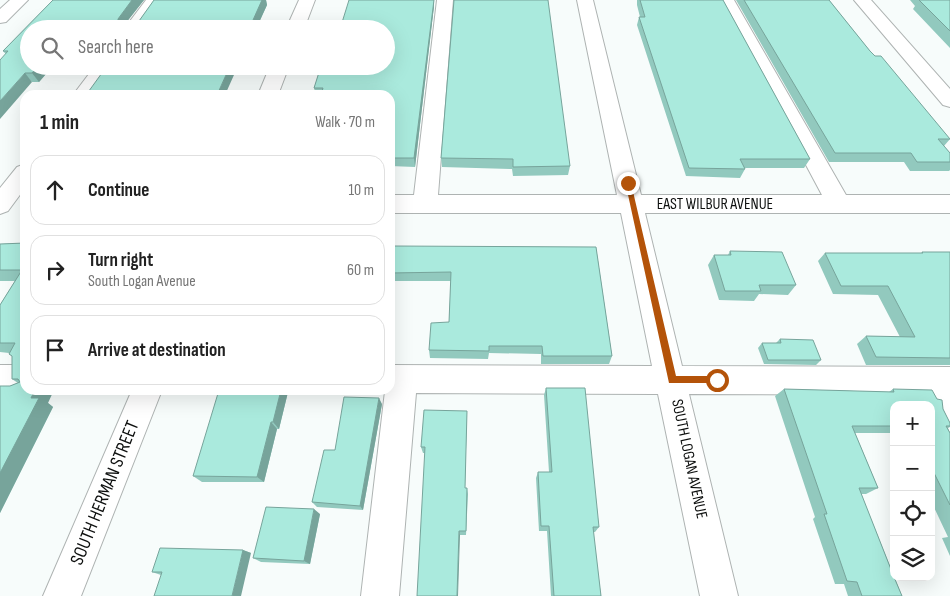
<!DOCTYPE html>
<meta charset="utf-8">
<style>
:root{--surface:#fff;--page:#f2f2f2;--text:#222;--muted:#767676;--line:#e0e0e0}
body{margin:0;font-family:"Sofia Sans Condensed",sans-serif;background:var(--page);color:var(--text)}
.controls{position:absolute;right:15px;bottom:15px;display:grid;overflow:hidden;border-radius:10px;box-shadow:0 5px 20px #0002}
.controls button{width:45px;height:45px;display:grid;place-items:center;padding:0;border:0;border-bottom:1px solid var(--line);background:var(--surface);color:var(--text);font:25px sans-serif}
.stop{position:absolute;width:15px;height:15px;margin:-11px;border:4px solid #b45309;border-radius:50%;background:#fff}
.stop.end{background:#b45309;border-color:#fff;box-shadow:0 1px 5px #0008}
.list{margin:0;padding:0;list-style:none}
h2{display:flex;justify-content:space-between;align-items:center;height:65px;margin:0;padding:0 20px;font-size:21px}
h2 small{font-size:16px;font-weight:400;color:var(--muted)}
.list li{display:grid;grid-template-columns:32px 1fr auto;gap:15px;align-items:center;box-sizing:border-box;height:70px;margin:0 10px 10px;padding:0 10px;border:1px solid var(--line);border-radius:15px}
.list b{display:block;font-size:19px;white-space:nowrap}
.list p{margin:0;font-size:16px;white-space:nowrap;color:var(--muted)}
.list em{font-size:16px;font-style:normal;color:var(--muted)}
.icon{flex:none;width:28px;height:28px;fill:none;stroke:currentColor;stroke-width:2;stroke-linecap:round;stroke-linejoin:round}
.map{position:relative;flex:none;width:950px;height:596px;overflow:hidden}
.search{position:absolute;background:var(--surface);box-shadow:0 5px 20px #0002;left:20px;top:20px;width:375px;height:55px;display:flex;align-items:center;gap:12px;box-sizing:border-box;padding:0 18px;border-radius:28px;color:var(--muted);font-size:19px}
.panel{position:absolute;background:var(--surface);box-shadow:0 5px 20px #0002;left:20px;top:90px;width:375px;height:305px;border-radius:15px}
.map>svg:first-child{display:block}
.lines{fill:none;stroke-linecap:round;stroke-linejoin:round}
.minor-casing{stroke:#aeb3b2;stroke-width:2}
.minor{fill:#fff;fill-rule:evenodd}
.wall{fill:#92c9be}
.shaded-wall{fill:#77a49b}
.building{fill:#aaeadd;stroke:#77a49b}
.route{fill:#b45309}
.labels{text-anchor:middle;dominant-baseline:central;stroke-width:5;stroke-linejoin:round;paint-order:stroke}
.street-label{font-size:16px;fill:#0d0f0e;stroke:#fff}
.near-street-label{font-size:19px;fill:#0d0f0e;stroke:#fff}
</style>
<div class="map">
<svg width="950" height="596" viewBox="0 0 950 596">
<rect width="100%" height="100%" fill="#f7fcfb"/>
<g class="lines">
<g class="minor-casing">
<path id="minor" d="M10,0h18l-22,22 -6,1v-14z
M146,0h16l-20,29h-18z
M299,0h16l-11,29h-18z
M437,0h16l-15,195h179l-40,-195h16l48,195h181l-104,-195h16l112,195h104v18h-305l37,153 268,1v67l-11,-4 -8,-15v-10h-5l-5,-10 -232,-1 49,202h-38l-42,-202 -242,-1 -17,203h-38l24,-205 -3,-1h8v-25l262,1 -31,-153h-231v-18h24z
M854,0h17l79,89v18l-7,-2z
M95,66h19l-21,29h-20z
M270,66h19l-11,29h-20z
M25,164v24l-17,23 -8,3v-26l17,-21z
M0,365h25v25h8l-8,3h-25z
M132,390h30l-81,206h-38z"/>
</g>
<use href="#minor" class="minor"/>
</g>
<path class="wall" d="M53,0h91l-17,21h12l15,-21h112l1,5 -11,24h-227v37h64l-6,8h-41l-7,8h-7l-29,-31z
M434,0v6l-19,161 -25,-1v-71h-74l-2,-7z
M454,0l116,166 -2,9 -55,1 -1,-7 -70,-2 -1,-9z
M637,0h86l87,159 -6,9h-60l1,1 -5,9 -54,-2 -49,-151 2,-8h1l-3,-12z
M736,0h93l41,51 80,88 -6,7 6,7v17l-1,1h-39l-6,-9h-75z
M910,0h40v48l-37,-39 2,-3z
M25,243l23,160 5,4 -53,106v-127h10l8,-3 -6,-4v-23l-3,-2v-1l-9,-1v-47l15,-24h-15v-37z
M596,247l16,109 -3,8h-68v-10l-52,-1 -1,6 -58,-1 -1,-8 20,-28 2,-41h-61v-33z
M730,251l66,34 -8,10 -29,-1 -5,7 -35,-1 -11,-35 6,-10h14z
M922,252h28v113h-84l-9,-21 9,-8 34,1 -22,-42 -45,-1 -15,-33 7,-8h96z
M780,339l41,21 -5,5 -52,-1 -6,-16 4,-5h14z
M546,388l53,139 -4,5h-2l8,64h-50l-4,-65h-8l-3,-53 2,-6h11l-5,-77z
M784,389l105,3 4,-3 50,20 7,14v4l-2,1 2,5v123l-8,-18 6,-1 -17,-36v-96h-37v28h-39l23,55 -12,6h-5l41,102h-54l-4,-12h-9l-22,-65 2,-2 -40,-121z
M288,392l-9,37h-2l-13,53h-62l-9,-6z
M382,404l-19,106 -46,-3 -5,-5 23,-52z
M467,411l-2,77h2l1,6 -2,41h-6l-35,-82h-2l-2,-6z
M320,514l-10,50 -49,-2 -8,-4z
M243,550l8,3 -90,22 -9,-3z"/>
<path class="shaded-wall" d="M132,0h12l-22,28 -4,-6v-3z
M261,0h5l1,5 -11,24h-7z
M434,0v6l-19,161 -1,-9z
M38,66h2l6,8 -7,8 -7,-9z
M82,66h11l-6,8z
M230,66h8l-13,29h-8z
M25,73l7,9 -32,37v-18z
M35,390h19l-6,13 5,4 -53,106v-40l31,-75z
M281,390h6l1,2 -9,37 -6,-7z
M379,398l3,6 -19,106 -3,-4z
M271,422l6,7 -13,53 -7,-5z
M314,509l6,5 -10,50 -6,-3z
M459,531l1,4 -2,61h-1z
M243,550l8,3 -10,43h-9z"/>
<path class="building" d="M53,0h79l-14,19v3l21,-1 15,-21h108l-13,29h-220v37h9l-6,7h-7l-25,28v-41l8,-9h-5z
M349,0h85l-20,158h-24v-63h-69l2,-7h-9l7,-22h65v-37h-46z
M454,0h94l22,166 -57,1v-8l-72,-1z
M640,0h83l87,159h-70l5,10 -56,-1 -50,-151h6z
M744,0h85l41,51 5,5h6l69,83h-12l12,14v9h-33l-6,-9h-76z
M919,0h31v31z
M107,66h123l-13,29h-131z
M25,243v147h10l-4,8h8l-39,75v-87h10l10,-4 -2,-3h-6v-23l-3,-2 6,-11h-15v-38l22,-35h-22v-26z
M393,246l203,1 16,109h-69l-1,-10h-53v5l-60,-1 2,-27 18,-1 2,-50 -61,1v-25h3z
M730,251l52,1 14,33h-37l2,6h-36l-11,-36h17z
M922,252h28v106l-74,-1 -10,-21 49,1 -27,-51h-47l-16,-33h98z
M780,339l33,1 8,20h-53l-6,-17h19z
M546,388h39l14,139h-6l8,69h-47l-5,-70h-8l-3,-54h14z
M784,389l110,3 -1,-3 39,1 5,9 5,1 1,9 7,14v3h-4l4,7v72l-19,-38v-62h-37v21h-42l26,62h-19l35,89 8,19h-40l-5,-14 -10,-1 -23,-67h3z
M219,390h62l-8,32h-2l-14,55 -64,-1z
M344,397l35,1 -19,108 -48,-4 12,-52h11z
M424,410l43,1 -2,77h2l-1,43h-7l-2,65h-40l8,-149h-4z
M266,507l48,2 -10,52 -51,-3z
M160,548l83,2 -11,46h-78l8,-24h-10z"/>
<path class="route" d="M625,181l6,2 45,193h41l5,4 -2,3h-51z"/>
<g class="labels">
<g class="street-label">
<text x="715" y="204">EAST WILBUR AVENUE</text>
<text transform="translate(689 459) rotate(78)">SOUTH LOGAN AVENUE</text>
</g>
<g class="near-street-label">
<text transform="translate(105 493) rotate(-68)">SOUTH HERMAN STREET</text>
</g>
</g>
</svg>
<div class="controls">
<button>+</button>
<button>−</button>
<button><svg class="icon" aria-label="locate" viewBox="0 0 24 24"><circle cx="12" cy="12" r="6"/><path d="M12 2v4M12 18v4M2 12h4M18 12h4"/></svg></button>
<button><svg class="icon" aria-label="layers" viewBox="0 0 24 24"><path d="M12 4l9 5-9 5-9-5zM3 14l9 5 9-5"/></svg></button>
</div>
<div class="stop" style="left:717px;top:380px"></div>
<div class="stop end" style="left:628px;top:183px"></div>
<div class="search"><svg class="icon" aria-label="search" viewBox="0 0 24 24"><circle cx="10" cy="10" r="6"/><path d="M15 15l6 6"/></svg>Search here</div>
<section class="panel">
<h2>1 min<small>Walk · 70 m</small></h2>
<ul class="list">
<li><svg class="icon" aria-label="ahead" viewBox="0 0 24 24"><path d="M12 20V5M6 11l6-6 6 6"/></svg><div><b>Continue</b></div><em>10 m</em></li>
<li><svg class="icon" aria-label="right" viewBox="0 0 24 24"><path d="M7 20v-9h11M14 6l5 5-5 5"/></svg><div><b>Turn right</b><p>South Logan Avenue</p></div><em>60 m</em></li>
<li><svg class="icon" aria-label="arrive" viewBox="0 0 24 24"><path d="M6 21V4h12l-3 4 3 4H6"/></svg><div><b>Arrive at destination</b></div></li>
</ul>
</section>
</div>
